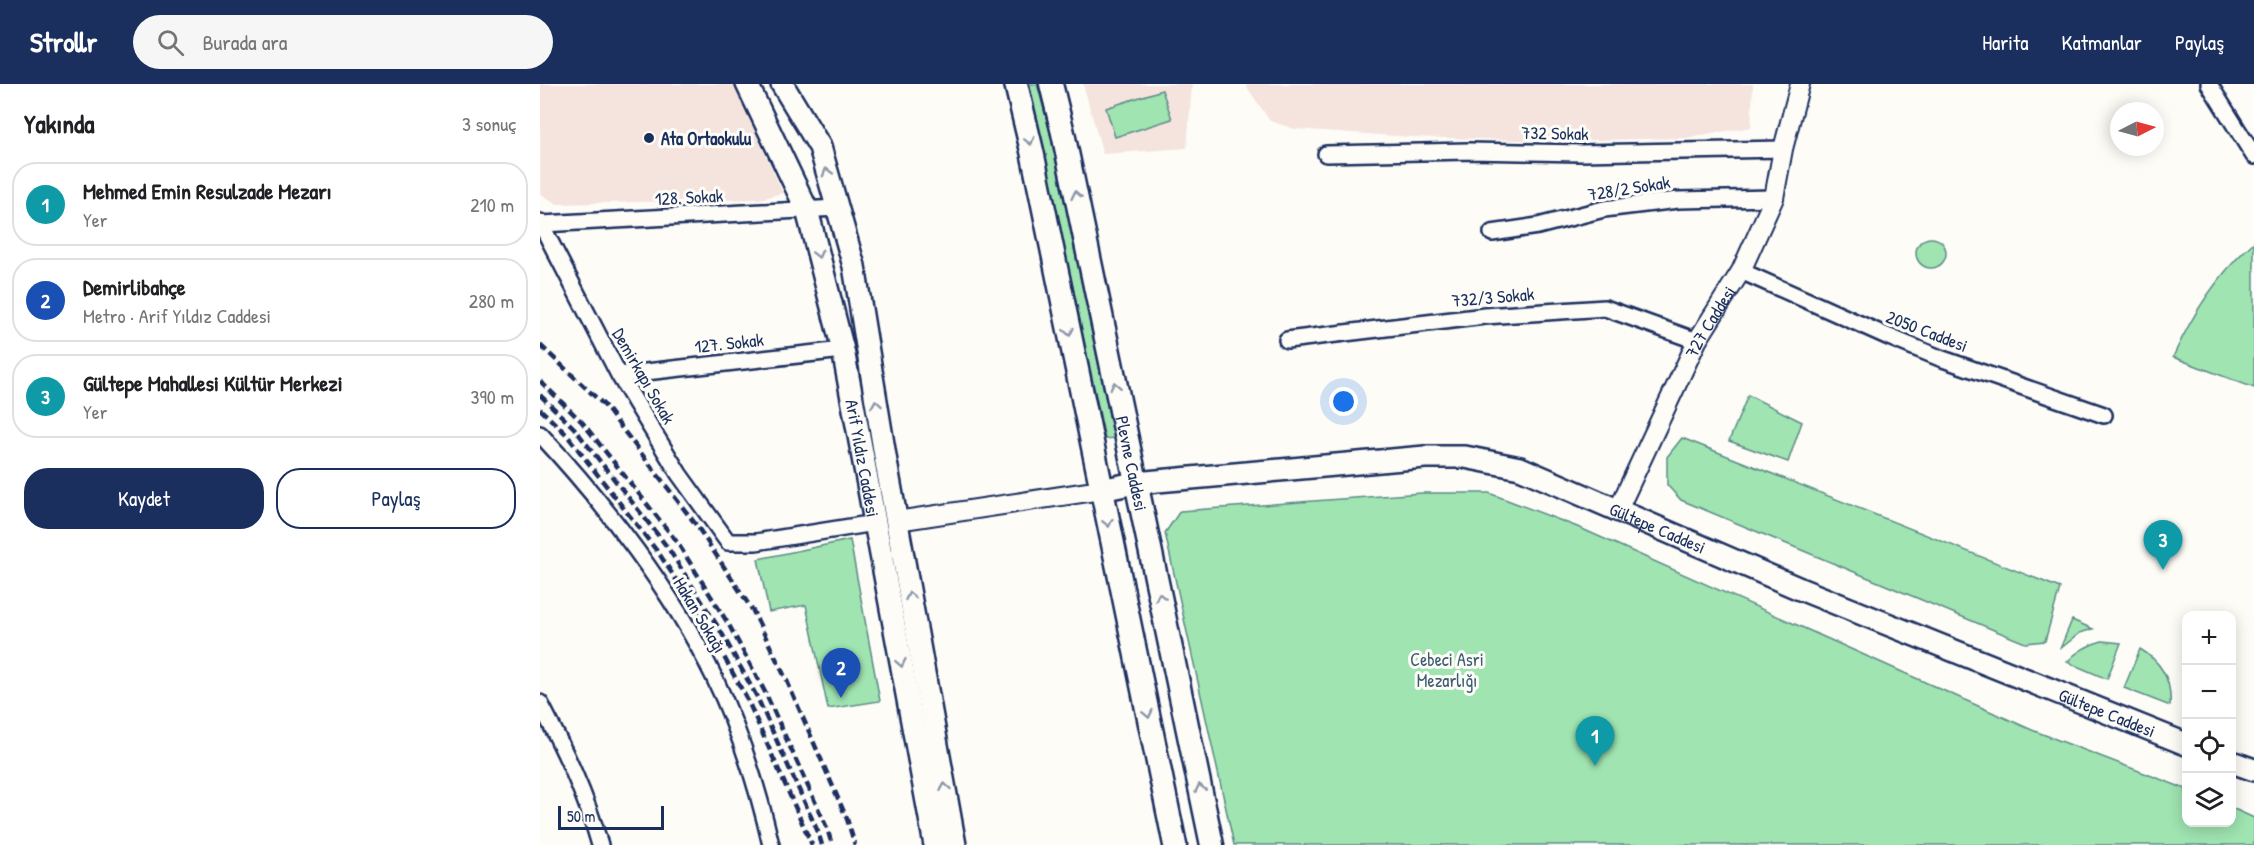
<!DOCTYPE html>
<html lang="tr">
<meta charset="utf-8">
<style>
:root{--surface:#fff;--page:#f6f6f6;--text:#202124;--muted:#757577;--line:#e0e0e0;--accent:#1b2f5e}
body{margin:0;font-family:"Patrick Hand",sans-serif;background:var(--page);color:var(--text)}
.controls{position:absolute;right:18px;bottom:18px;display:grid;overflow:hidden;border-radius:12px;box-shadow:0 3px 15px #0003}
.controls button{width:54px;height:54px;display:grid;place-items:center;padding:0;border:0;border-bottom:2px solid var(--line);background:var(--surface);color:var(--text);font:30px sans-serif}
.compass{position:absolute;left:1570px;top:18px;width:54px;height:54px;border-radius:50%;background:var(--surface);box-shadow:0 3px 15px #0003;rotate:84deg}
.scale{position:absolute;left:18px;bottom:15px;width:106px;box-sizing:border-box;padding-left:6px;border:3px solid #1b2f5e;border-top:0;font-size:16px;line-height:21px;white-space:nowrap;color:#1b2f5e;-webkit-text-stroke:4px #fdfcf7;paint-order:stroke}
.you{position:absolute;left:804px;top:318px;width:21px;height:21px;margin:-15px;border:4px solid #fff;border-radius:50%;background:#1a73e8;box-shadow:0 0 0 9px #1a73e833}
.badge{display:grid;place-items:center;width:39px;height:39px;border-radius:50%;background:var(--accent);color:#fff;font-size:20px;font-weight:700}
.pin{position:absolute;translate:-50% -50px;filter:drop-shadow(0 2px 3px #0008)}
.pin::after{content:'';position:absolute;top:32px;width:21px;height:18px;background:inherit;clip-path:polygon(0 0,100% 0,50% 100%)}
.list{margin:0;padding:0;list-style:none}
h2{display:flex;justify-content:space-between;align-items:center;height:78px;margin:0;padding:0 24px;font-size:26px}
h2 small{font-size:20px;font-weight:400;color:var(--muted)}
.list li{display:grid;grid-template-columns:39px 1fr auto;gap:18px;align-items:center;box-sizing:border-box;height:84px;margin:0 12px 12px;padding:0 12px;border:2px solid var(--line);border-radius:24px}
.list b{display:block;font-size:22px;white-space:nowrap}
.list p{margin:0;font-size:20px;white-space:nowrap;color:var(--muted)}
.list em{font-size:20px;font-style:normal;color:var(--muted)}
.actions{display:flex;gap:12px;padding:18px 24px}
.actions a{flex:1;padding:14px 0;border:2px solid var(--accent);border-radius:24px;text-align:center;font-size:21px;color:var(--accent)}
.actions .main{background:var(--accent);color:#fff}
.icon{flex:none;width:33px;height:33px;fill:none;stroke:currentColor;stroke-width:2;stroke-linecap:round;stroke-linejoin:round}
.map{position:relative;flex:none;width:1714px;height:761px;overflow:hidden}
header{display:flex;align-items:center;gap:36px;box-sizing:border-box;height:84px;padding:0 30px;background:var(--accent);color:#fff}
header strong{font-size:28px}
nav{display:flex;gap:33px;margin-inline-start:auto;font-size:21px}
.search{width:420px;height:54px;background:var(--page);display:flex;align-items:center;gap:15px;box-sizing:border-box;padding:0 21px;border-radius:33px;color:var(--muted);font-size:22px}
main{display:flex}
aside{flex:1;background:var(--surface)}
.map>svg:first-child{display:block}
.built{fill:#f5e3de}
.green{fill:#9fe4b1;stroke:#5d8a88;stroke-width:1.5}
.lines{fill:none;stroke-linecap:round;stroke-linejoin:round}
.minor-casing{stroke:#1b2f5e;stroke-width:20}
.tertiary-casing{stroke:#1b2f5e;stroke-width:22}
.secondary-casing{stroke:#1b2f5e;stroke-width:26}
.primary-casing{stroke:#1b2f5e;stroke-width:27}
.minor{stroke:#fdfcf7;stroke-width:15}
.tertiary{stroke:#fdfcf7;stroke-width:18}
.secondary{stroke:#fdfcf7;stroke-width:21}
.primary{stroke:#fdfcf7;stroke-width:22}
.rail{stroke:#1b2f5e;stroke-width:4.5;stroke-dasharray:9 4.5;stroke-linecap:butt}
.oneway{stroke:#8c96aa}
.poi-dot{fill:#1b2f5e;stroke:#fdfcf7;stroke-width:2}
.labels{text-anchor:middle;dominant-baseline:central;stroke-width:6;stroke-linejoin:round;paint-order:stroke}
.street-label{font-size:18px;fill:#1b2f5e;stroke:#fdfcf7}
.poi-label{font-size:18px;font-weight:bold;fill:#1b2f5e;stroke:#fdfcf7;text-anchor:start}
.park-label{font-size:18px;fill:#3c5c73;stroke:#fdfcf7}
</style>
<header>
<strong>Strollr</strong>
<div class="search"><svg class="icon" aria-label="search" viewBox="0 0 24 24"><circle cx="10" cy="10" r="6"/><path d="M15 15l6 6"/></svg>Burada ara</div>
<nav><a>Harita</a><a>Katmanlar</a><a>Paylaş</a></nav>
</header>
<main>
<aside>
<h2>Yakında<small>3 sonuç</small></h2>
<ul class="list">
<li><span class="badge" style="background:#0f9aa8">1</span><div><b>Mehmed Emin Resulzade Mezarı</b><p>Yer</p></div><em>210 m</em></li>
<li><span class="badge" style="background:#1a4fb4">2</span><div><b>Demirlibahçe</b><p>Metro · Arif Yıldız Caddesi</p></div><em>280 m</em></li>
<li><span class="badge" style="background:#0f9aa8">3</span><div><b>Gültepe Mahallesi Kültür Merkezi</b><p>Yer</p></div><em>390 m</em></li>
</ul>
<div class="actions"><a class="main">Kaydet</a><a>Paylaş</a></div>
</aside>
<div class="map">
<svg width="1714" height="761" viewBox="0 0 1714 761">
<rect width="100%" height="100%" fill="#fdfcf7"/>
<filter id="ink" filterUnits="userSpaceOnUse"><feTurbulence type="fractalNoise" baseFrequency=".0167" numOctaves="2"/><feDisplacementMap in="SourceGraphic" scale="12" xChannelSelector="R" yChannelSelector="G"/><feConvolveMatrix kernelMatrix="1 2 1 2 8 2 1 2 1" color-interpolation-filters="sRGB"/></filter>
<g filter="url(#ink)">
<path class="built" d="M0,0h193l50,109 -23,6 -202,5 -18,-10z
M543,0h109l-5,64 -84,6z
M705,0h508l-2,43 -66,11 -131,3 -143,-4 -116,-8 -25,-8z"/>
<path class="green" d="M486,0h11l12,44 65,310 -9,1 -60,-283z
M622,6l10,29 -57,18 -9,-29z
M1376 169a15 15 0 1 1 30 0a15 15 0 1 1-30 0Z
M1714,158v146l-81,-31c19,-42 46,-84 81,-115z
M1208,311l54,27 -14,40 -59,-21z
M1142,354l378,150 -15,53 -20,2 -344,-143 -14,-15v-28z
M882,409h67l91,35 452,202 154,59v33h46v-14l22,10v27h-1020l-69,-312 15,-22z
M310,456l30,161 -52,8 -22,-104 -37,7 -11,-53z
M1532,536l21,9 -13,4 -20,16z
M1562,557l19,2 -14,36 -40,-17c10,-11 20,-17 35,-21z
M1600,565c22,13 32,32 30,57l-46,-18z"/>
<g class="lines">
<g class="minor-casing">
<path id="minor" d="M1669,0l45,72
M786,70l143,-3 112,2 202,-4
M0,138l79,153 60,99 49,68h28l119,-19
M2,140l295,-16
M952,149l46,-7 66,-17 74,-9 96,-2
M1201,187l148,66 51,21 164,57
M747,256l198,-24 120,-8 92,33
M79,291l224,-25
M0,350c65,70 133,158 174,243 26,54 44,111 57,168
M0,619c24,46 46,92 60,142"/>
</g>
<g class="tertiary-casing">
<g id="tertiary">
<path id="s1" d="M1077,428l80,-171 44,-70 33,-73 9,-49 17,-65"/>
<path d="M357,437l204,-31"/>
</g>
</g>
<g class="secondary-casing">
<g id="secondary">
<path id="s2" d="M207,0l60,126 36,140 92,495"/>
<path d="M242,0l38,63 34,119 32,196 69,383"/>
<path id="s3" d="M561,406l34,-7 290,-26h40l55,11 280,121 386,155"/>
<path d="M1692,678l22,8"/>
</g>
</g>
<g class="primary-casing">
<g id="primary">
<path d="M476,0l16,67 143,694"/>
<path id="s4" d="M511,0l12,49 149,712"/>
</g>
</g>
<use href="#minor" class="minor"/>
<use href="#tertiary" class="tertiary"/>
<use href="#secondary" class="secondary"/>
<use href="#primary" class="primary"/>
<path class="rail" d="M0,261l64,60 93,121 56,85 34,70 60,138 8,26
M0,297l42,41 95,120 52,83 36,67 62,136 5,17
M0,311l34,33 94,120 52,82 37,67 61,135 4,13
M0,325l26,25 94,121 52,80 36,66 64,144"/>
</g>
<defs><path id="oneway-chevron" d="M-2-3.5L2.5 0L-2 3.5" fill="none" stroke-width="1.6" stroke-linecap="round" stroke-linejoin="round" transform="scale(1.5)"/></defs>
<g class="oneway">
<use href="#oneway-chevron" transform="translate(490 57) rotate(76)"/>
<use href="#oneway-chevron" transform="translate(287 88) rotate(-106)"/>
<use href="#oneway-chevron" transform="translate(536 111) rotate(-102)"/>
<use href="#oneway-chevron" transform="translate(278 170) rotate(76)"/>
<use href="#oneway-chevron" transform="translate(529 248) rotate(79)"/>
<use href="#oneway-chevron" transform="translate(575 302) rotate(-102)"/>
<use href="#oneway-chevron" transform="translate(336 320) rotate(-99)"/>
<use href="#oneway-chevron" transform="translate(568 439) rotate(78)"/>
<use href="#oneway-chevron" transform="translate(370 512) rotate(-101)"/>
<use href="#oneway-chevron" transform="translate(620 513) rotate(-102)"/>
<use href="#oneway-chevron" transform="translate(361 579) rotate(79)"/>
<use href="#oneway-chevron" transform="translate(608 630) rotate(78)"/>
<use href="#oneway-chevron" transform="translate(405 703) rotate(-100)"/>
<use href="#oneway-chevron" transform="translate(660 704) rotate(-102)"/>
</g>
</g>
<circle class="poi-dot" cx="109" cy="54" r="6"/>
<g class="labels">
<g class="street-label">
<text transform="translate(1015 49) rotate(1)">732 Sokak</text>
<text transform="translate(1089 104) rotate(-9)">728/2 Sokak</text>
<text transform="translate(149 113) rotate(-3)">128. Sokak</text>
<text transform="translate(953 213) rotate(-5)">732/3 Sokak</text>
<text stroke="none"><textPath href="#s1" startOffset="212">727 Caddesi</textPath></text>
<text transform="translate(1387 247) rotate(21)">2050 Caddesi</text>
<text transform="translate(189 259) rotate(-6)">127. Sokak</text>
<text transform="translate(104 292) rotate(60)">Demirkapı Sokak</text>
<text stroke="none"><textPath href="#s2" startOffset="394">Arif Yıldız Caddesi</textPath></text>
<text stroke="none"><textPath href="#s4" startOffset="388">Plevne Caddesi</textPath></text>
<text stroke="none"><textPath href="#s3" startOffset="572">Gültepe Caddesi</textPath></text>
<text transform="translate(160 531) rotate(59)">Hakan Sokağı</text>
<text stroke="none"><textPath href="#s3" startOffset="1058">Gültepe Caddesi</textPath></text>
</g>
<g class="poi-label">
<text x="121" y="54">Ata Ortaokulu</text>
</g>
<g class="park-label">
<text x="907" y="575">Cebeci Asri<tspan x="907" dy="21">Mezarlığı</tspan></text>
</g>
</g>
</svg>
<div class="controls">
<button>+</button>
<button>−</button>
<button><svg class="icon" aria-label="locate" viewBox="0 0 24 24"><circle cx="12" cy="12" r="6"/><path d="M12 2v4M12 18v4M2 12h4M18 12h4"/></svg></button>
<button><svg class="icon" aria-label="layers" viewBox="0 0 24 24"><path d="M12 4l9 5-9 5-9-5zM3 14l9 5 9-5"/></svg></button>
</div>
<svg class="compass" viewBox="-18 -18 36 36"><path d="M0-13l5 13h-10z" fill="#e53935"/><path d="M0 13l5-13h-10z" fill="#757577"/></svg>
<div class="scale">50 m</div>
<div class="you"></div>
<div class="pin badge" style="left:1055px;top:682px;background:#0f9aa8">1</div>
<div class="pin badge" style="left:301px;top:614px;background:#1a4fb4">2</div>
<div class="pin badge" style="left:1623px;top:486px;background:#0f9aa8">3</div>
</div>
</main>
